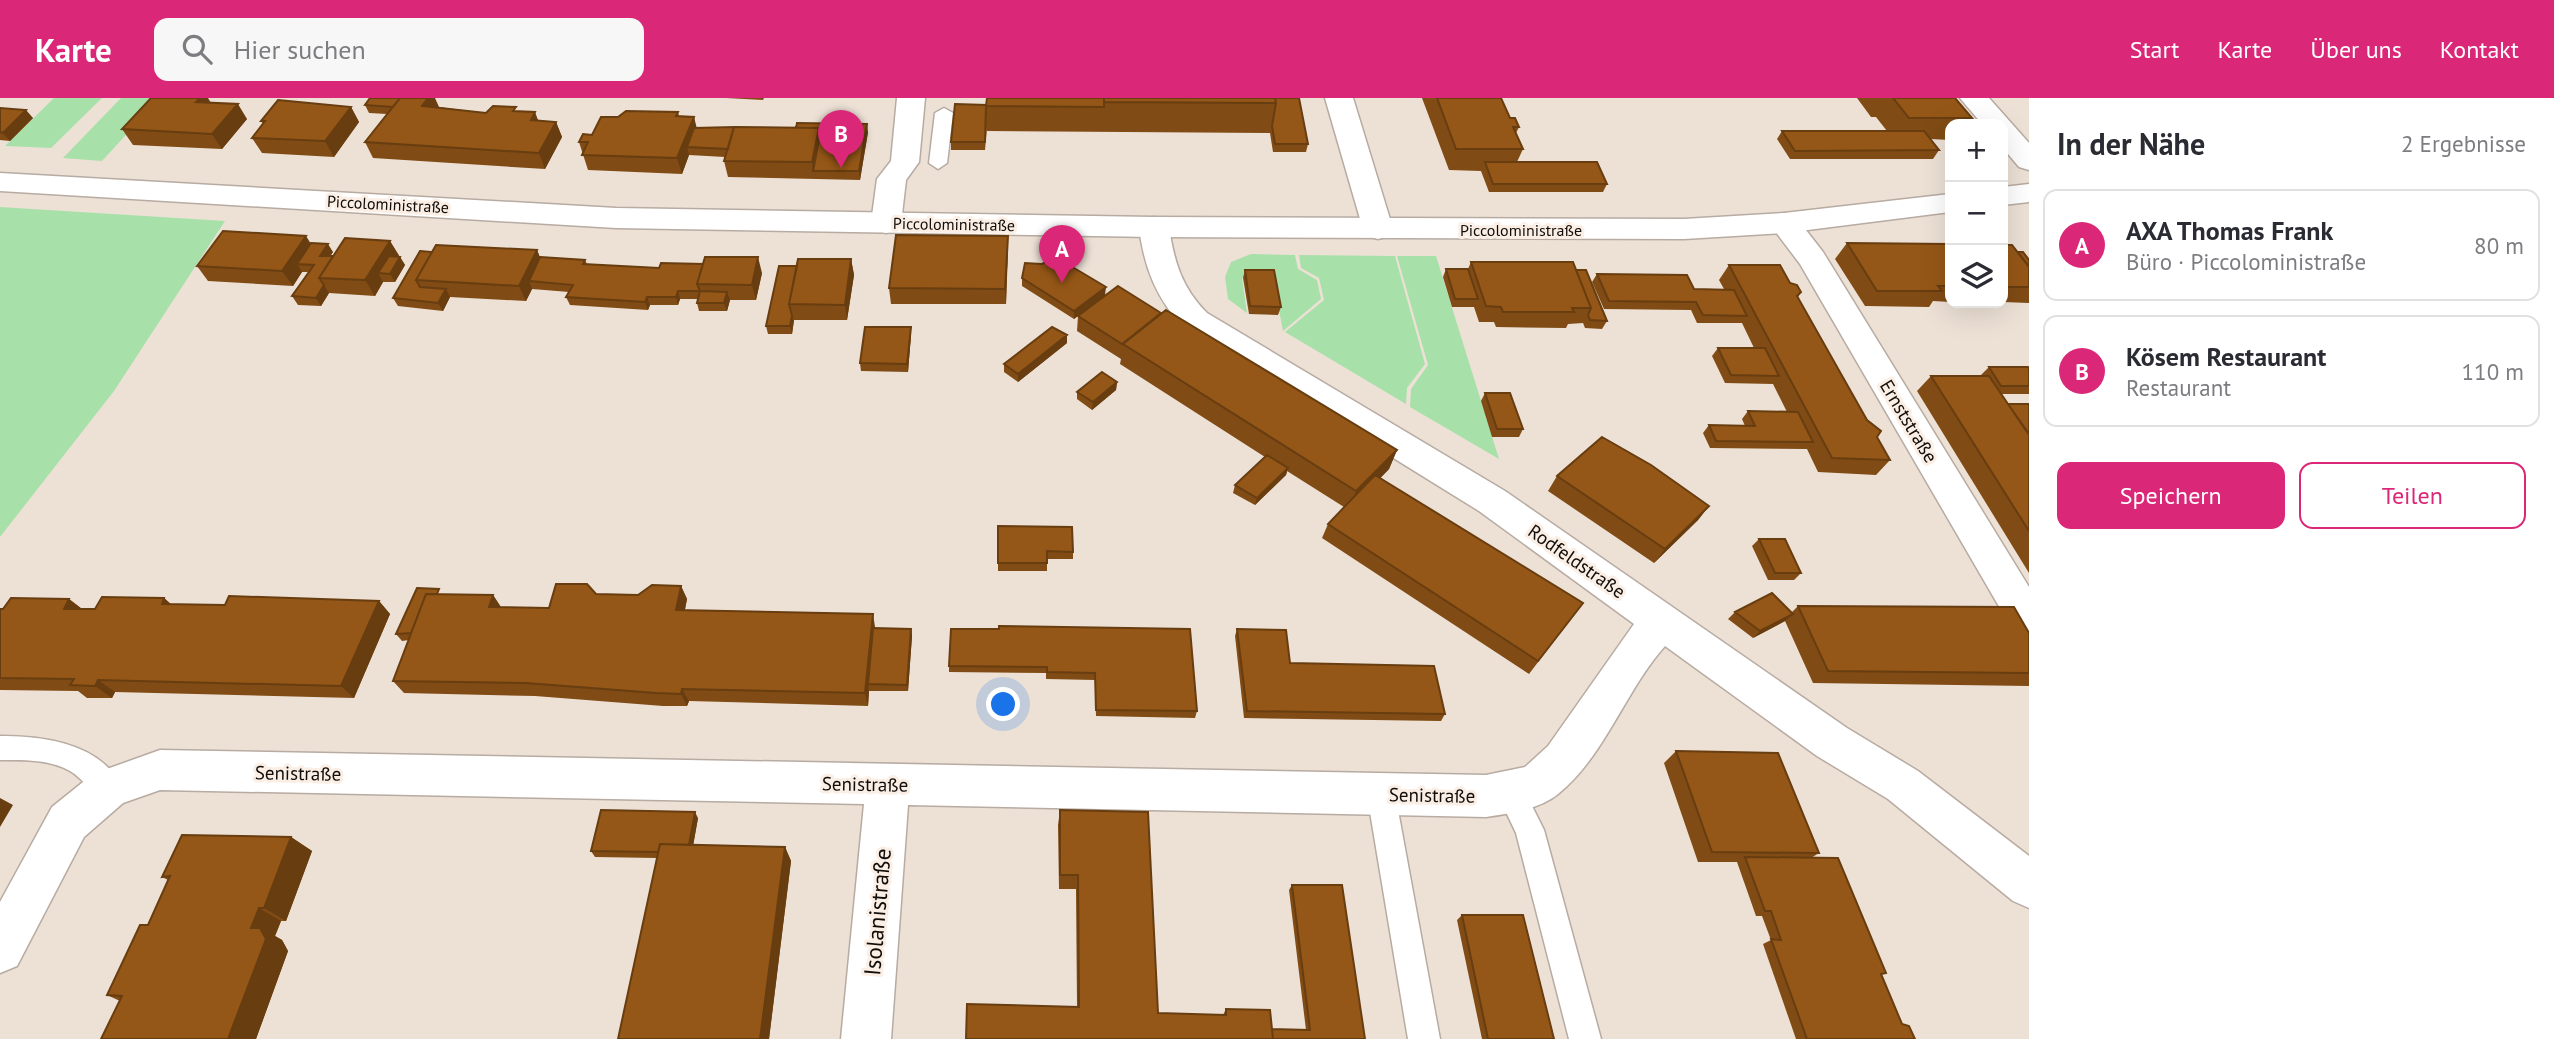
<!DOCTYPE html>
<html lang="de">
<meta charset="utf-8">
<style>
:root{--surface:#fff;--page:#f7f7f7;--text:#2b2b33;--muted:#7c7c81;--line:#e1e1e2;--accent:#db2777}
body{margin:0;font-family:"PT Sans",sans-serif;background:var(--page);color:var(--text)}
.controls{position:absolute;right:21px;top:21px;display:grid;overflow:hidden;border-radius:14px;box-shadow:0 7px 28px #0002}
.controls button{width:63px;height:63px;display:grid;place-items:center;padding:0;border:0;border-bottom:2px solid var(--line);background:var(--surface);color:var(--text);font:35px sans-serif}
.you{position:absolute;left:1004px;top:607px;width:24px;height:24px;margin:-18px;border:5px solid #fff;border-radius:50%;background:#1a73e8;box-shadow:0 0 0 10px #1a73e833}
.badge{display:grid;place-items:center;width:46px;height:46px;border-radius:50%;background:var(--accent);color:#fff;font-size:23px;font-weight:700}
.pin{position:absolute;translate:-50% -58px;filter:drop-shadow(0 2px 4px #0008)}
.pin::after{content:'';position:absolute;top:37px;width:24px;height:21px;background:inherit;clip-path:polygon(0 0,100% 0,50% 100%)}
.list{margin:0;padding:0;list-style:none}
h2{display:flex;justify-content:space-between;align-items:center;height:91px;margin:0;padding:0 28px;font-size:30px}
h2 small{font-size:23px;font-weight:400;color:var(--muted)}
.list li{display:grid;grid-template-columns:46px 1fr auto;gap:21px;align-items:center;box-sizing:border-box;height:112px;margin:0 14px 14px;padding:0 14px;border:2px solid var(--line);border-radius:14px}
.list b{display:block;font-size:26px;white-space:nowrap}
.list p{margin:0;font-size:23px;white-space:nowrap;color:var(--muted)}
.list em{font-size:23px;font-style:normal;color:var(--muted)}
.actions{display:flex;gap:14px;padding:21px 28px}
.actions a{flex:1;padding:16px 0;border:2px solid var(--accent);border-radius:14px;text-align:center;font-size:24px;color:var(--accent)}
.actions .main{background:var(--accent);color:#fff}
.icon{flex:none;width:38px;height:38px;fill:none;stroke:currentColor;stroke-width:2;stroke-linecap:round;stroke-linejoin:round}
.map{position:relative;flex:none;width:2029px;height:941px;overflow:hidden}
header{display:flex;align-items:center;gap:42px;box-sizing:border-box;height:98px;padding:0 35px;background:var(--accent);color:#fff}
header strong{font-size:33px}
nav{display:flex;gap:38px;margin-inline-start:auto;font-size:24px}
.search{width:490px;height:63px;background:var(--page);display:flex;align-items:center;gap:18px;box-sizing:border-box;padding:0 24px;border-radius:14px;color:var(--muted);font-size:26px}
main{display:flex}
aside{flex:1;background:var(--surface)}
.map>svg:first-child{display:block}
.green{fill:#a8e0a9}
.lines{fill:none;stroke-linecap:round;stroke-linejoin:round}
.service-casing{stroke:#b7aba2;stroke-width:3}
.minor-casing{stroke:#b7aba2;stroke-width:3}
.tertiary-casing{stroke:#b7aba2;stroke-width:3}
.service{fill:#fff;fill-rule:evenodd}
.minor{fill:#fff;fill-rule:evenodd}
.tertiary{fill:#fff;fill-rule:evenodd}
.wall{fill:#804b14}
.shaded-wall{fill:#683d10}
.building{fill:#955717;stroke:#683d10;stroke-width:2}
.labels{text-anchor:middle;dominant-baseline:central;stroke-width:6;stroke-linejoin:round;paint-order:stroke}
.far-street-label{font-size:16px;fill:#110d0a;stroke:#fbeee4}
.street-label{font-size:19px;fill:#110d0a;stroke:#fbeee4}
.near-street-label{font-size:23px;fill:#110d0a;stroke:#fbeee4}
</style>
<header>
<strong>Karte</strong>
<div class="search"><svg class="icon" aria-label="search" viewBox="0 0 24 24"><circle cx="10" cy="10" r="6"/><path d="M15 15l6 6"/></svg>Hier suchen</div>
<nav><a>Start</a><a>Karte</a><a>Über uns</a><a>Kontakt</a></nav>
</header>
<main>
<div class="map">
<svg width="2029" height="941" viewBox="0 0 2029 941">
<rect width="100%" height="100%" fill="#ede1d6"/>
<path class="green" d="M54,0h48l-51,50 -46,-2z
M121,0h39l-58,63 -39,-3z
M0,109l225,14 -111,170 -114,146z
M1251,156l44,1 3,14 19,11 4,19 -38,32 -10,-53h-31l5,35 -19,-14 -3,-22 6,-15z
M1299,157l96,1 30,108 -18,24 -1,16 -121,-72 39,-32 -5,-22 -18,-10z
M1397,158h39l63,203 -89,-52 1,-18 17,-24z"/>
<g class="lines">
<g class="service-casing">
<path id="service" d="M944,10l9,5 -6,50 -9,6 -9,-6 6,-50z
M0,638c43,0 102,7 122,52l-4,9 -10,4c-16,-6 -24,-22 -38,-30 -21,-12 -47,-11 -70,-11z
M1511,682l10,4 23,46 57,209h-32l-53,-206 -19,-40 4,-9z
M1381,683l10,4 4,9 45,245h-32l-41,-245 4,-9z"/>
</g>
<g class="minor-casing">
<path id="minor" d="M897,0h28l-6,64 -13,18 -5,43 -4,7 -11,3 -11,-3 -4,-7 6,-44 14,-18z
M1325,0h28l40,131 -4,7 -11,3 -11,-3 -4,-7z
M1960,0h29l40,45v27l-10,-3 -16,-19v-24h-21z
M1784,115l11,3 28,36 206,335v52l-14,-5 -215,-370 -31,-41 4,-7z
M1154,119l11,3 4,7c5,35 13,61 38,86l298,178 342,237 71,43 111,85v52l-16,-7 -125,-102 -71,-43 -152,-110c-40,45 -60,110 -107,148 -18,15 -50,20 -72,23l-578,-12 -17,234h-50l23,-235 -704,-14 -37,13 -39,34 -67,129 -17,7v-71l52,-95 41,-33 67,-24 1326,25 39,-8 23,-21 86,-122 -155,-113 -294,-182c-29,-30 -41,-62 -46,-102l4,-7z"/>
</g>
<g class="tertiary-casing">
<path id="tertiary" d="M0,75l616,35 538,9 530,2 100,-6 166,-19v18l-166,21 -100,6 -530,-2 -538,-9 -616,-37z
M2029,86v18l-26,3v-18z"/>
</g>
<use href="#service" class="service"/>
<use href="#minor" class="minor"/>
<use href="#tertiary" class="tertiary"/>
</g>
<path class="wall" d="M726,0h38l-1,2z
M987,0h312l9,46 -2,8h-33l-3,-19 -283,-2v-3l-2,22h-34v-8l35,-37z
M1422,0h79l9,20 9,9 -3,6 7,16 -6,13 90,22 -4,8h-114l-8,-21 -32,-1z
M1857,0h98l17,20 -4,6h-18v16l-20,-1 9,11 -6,9h-143l-13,-20 5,-8h105l-11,-14h-5z
M210,4l37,17 -25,30 -89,-4 -11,-16z
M365,7l74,2 47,6 32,-1 20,9 18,1 6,15 -17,32 -172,-11 -8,-16 22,-28 -18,-1z
M351,9l8,15 -25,35 -72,-4 -10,-15 11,-14 -2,-3z
M0,10l33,10 -23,23 -10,-1z
M678,14l1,4 15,1 2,11 172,4 -8,48 -132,-3 -4,-16 1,-4 -36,-2 -7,19 -94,-4 -9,-28 39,-25z
M1008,138l-2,68h-115l-2,-16z
M390,143l15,24 -10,17h-12l-8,14 -46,-3 -8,13 -23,-1 -6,-9 16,-24h-6l-9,14 -85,-5 -11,-15 114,-23 22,9 -3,4h3z
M1847,145l103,1v58l-17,-1 -4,6 -64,-1 -30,-47z
M2003,147l15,7 11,8v43l-26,-1z
M537,152l3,7 45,3 2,4 175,9 -6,27h-26l-3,11h-28l-2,-8 1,-4h-18l-2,6h-28l-2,5 -78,-5 -4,-8 3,-5 -37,-3 -6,12 -76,-4 -7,14 -45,-5 -5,-8 39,-46z
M851,161l3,16 -7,45h-53l-2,14h-24l-2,-8 31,-60z
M1471,164l105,8 31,51 -5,8 -17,-1 -2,-5 -15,1 -2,4 -70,-1 -2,-5h-15l-5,-15h-22l-9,-30 3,-8h22z
M1729,167l61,18 11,9 -3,5 92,163 -14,15 -58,-3 -11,-23 -97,-1 -7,-15 6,-8 36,1 -3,-7 6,-8 39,1 -14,-28 -48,-1 -13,-27 6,-8h36l-12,-25h-45l-6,-13 -87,-1 -12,-27 5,-8 97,15h30l-5,-9z
M1245,172l36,37 -3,8 -29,-1 -6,-36z
M1022,180l83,17 -31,24 -52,-33z
M1161,215l236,137 -8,19 -9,9 203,125 -54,71 -207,-136 6,-14 16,-17 -57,-36 -1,4 -31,30 -22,-12 2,-8 30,-28 -145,-93 1,-5 -44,-28 1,-15z
M911,229v8l-3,37 -47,-1 -1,-8z
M1067,245l-49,39 -14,-10v-8z
M1989,269l40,2v25h-28l7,10h21v169l-112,-182 14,-15h50v-1z
M1117,284l-1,8 -24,20 -15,-11v-7z
M1485,295l38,36 -4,8h-27l-11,-36z
M1557,378l152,30 -11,14 -44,43 -106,-72z
M998,428l75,26v7h-26v12h-49z
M1759,441l42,34 -7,7h-26l-16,-34z
M681,488l6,13 -2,11 190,17v1l36,1 1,7 -4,55h-39l-1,15 -179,-5 -2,5h-24l-128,-10 -131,-3 -11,-12 16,-41 -7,1 -6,-7 47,-40 50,1 8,12 48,1 47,-14 42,1z
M164,500l7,6 54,1 154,-4 11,13 -36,84 -239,-6 -3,6h-25l-9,-7 -78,-1v-81l69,-10 13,10h13z
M1798,508l231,27v53l-216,-3 -28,-62 -32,17 -25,-19 7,-7 56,1z
M999,531l198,82 -2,7 -99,-2 -1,-36 -49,-1v-6l-97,-1v-6z
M1237,531l53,34 155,51 -4,7 -197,-3 -9,-82z
M1676,653l143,102 -8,5 75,115 -5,2 21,49 13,15h-119l-33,-95 8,-4 -9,-24h-6l-19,-54h-39l-34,-99z
M1060,712l98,203 65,2 3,-6 46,20 34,1 -17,-140 3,-5 73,154h-399l111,-32 -1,-118h-17l-1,-64z
M698,720l-5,27 92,2 6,14 -22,178h-151l39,-181 -62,-1 -4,-6z
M291,739l21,14 -26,70h-5l-6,15 7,4 6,11 -32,88h-155l19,-38 -13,-6 41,-70 20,-45 -6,-3z
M1462,817l92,124h-72l-25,-119z"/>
<path class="shaded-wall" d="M200,0h8l6,10 -18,-6z
M428,0h7l4,9 -9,14 -8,-15z
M238,6l9,15 -25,30 -10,-15z
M351,9l8,15 -25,35 -9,-16z
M26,12l7,8 -23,23 -7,-8z
M535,14l6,16 -10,-8z
M694,19l4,16 -11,14 2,8 -7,19 -5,-16z
M556,24l6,15 -17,32 -6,-16z
M867,26l1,8 -8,48 -1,-9z
M819,30l3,15 -9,28 -1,-9z
M306,138l10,16 -19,12 5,8 -9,14 -11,-15z
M1008,138v16l-2,52 -1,-15z
M390,143l9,15 -21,17 5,9 -8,14 -10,-16z
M328,146l5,8 -8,12 -5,-8z
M537,152l6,16 -14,15 3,8 -6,12 -7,-15z
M400,159l5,8 -10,17 -5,-8z
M758,159l4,16 -6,27 -4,-15z
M851,161l3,16 -7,45 -2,-15z
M324,187l5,8 -8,13 -5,-8z
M1106,189l-1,8 -31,24v-8z
M446,191l4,8 -7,14 -5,-8z
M678,193l2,8 -2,6 -2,-8z
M727,194l3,8 -3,11 -3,-8z
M647,199l3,8 -2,5 -3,-8z
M792,218v3l2,1 -2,14 -2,-8z
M911,229v8l-3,37 -1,-8z
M1067,237v8l-49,39v-8z
M1117,284l-1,8 -24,20 1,-8z
M1397,352l-8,19 -40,42 7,-20z
M1288,370l-2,7 -31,30 2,-7z
M1709,408l-11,14 -44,43 11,-14z
M681,488l6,13 -5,24 -6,-13z
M493,497l9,14 -13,-2z
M164,500l15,14 -17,-8z
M69,501l17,13 -22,-3z
M379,503l11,13 -36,84 -13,-12z
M873,516l2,13 -5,57h-2l1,7 -1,15 -3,-13z
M1793,516l-8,7 -32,17 7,-7z
M911,531l1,7 -4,55 -1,-6z
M98,582l17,12 -3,6 -17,-12z
M682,591l7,12 -2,5 -6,-12z
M0,700l13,7 -13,22z
M695,714l3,6 -7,40 -3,-5z
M291,739l21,14 -26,70 -22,-13z
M785,749l6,14 -22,178h-9z
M259,810l22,13 -6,15 7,4 6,11 -32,88h-28l23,-111z"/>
<path class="building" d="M151,0h49l-4,4 42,2 -26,30 -90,-5z
M370,0h30l-7,9 -28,-2z
M400,0h28l-6,8 64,7 7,-7 23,1 -3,4 22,1 -4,8 25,2 -17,31 -174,-11z
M987,0h117v9l-118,-1z
M1104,0h171l1,5 -172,-1z
M1275,0h24l9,46h-33l-3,-18 4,-23z
M1437,0h64l9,20h5l4,9h-6l10,22h-67z
M1893,0h62l17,20h-63z
M278,2l73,7 -26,34 -73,-3 13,-17h-4z
M955,6l31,1 -1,37h-34z
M0,10l26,2 -23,23 -3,-1z
M626,13l52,1 -2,4 18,1 -17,41 -95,-3 6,-13h-9l4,-8 9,1 9,-18h17z
M797,25l70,1 -8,47h-46l7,-36 -1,-7h-23z
M734,29l85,1 -7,34 -88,-1z
M734,29l-6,22 -41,-2 7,-19z
M1782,33h142l15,19 -144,1z
M1485,64h112l10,22h-114z
M223,133l83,5 -24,35 -85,-5z
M896,137l112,1 -3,53 -116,-1z
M345,140l45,3 -25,39 -46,-2z
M311,145l17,1 -8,12h13l-14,22 5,7 -8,13 -24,-2 22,-31 -17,-1z
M1847,145l103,1v42h-12l4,5h-65z
M436,147l101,5 -18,36 -103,-6z
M2003,147h9l17,22v20h-26z
M420,153l12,1 -16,28 4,7 26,2 -8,14 -45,-5z
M2018,154h5l6,8v7z
M389,158l11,1 -10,17 -12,-1z
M1054,158l52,31 -32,24 -52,-33 3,-15 17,1z
M540,159l45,3 -2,4 76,4 2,-5 42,1 -6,20 3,7 27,1 -3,11h-27l3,-12h-22l-2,6h-29l-2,5 -79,-5 7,-12 -44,-4z
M705,159h53l-6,28 -55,-1z
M798,161h53l-6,46 -56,-1z
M1471,164h102l18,46h-19l2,4h-71l-2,-5 -15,-1z
M1729,167h51l10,18 7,2 4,7 -4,4 70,124 14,11 -4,6 13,23 -58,-2z
M779,168h18l-8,38 3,12 -2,10h-24z
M1446,171h22l10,30h-23z
M1245,172h29l7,37 -31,-1z
M1576,172h10l21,51 -17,-1 -2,-5 3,-7z
M1597,176l90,1 7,14 40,1 13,26 -44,-1 -7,-13 -87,-1z
M1118,188l43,27 -39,31 -44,-28z
M1166,212l231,140 -41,41 -233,-147z
M865,229h46l-4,37 -47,-1z
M1052,229l15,8 -49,39 -14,-10z
M1718,250h47l14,28 -48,-1z
M1989,269h39l1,2v17h-28z
M1102,274l15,10 -24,20 -16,-10z
M1931,278h58l40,59v96z
M1485,295h25l13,36h-26z
M2008,306h21v30z
M1748,313l50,1 15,30 -97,-1 -7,-16 46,1z
M1602,339l49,28 58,41 -44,43 -108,-73z
M1267,357l21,13 -31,30 -22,-13z
M1375,377l208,128 -45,58 -210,-137z
M998,428l74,1 1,25 -26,-1v12h-49z
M1759,441h26l16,34h-26z
M556,486h31l9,10 42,1 14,-10 29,1 -5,24 197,4 -8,79 -183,-4 -1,5 -25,-1 -130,-10 -133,-2 33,-87 67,1 -4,12 60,1z
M417,490l22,1 -2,5h-11l-15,39 -15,1z
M1772,495l21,21 -33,17 -25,-19z
M229,498l150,5 -38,85 -243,-6 -3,6 -25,-1 4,-6 -74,-1v-69h3l8,-11 58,1 -5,10h31l7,-12 62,1 -2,6 63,1z
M1798,508l216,1 15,26v40l-201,-2z
M999,528l191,3 7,82 -101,-1 -1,-37 -48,-1v-5l-98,-1 2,-37h48z
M873,530l38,1 -4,56 -39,-1z
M1237,531l49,1 4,33 144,3 11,48 -198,-3z
M1676,653l102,2 41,100 -107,-1z
M601,712l94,2 -6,33 -29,-1 -2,8 -67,-1z
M1060,712l88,2 10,201 68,2v-6l44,1 3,29h-307l1,-35 112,3 -1,-132h-18z
M182,737l109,2 -27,71h-5l-8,20h9l6,11 -38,100h-127l21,-43 -15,-1 33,-70h8l22,-49 -8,1z
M660,746l125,3 -25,192h-142z
M1745,759l93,1 48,115 -5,1 21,50 7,2 6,13h-108l-36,-100 10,1 -10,-29h-6z
M1292,787h50l23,154h-92l-1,-10 38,1z
M1462,817h61l31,124h-66z"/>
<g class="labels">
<g class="far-street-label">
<text transform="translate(388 106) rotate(3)">Piccoloministraße</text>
<text transform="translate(954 126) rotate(1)">Piccoloministraße</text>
<text x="1521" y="132">Piccoloministraße</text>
</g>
<g class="street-label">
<text transform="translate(1909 323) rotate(59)">Ernststraße</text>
<text transform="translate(1577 463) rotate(35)">Rodfeldstraße</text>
<text transform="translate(298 675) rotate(1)">Senistraße</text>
<text transform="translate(865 686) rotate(1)">Senistraße</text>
<text transform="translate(1432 697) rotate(1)">Senistraße</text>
</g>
<g class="near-street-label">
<text transform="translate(877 814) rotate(-85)">Isolanistraße</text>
</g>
</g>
</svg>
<div class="controls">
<button>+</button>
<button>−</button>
<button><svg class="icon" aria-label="layers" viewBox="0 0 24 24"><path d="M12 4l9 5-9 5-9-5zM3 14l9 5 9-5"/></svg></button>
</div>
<div class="you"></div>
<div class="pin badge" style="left:1062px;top:185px">A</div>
<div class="pin badge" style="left:841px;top:70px">B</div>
</div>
<aside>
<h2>In der Nähe<small>2 Ergebnisse</small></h2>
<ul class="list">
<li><span class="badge">A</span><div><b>AXA Thomas Frank</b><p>Büro · Piccoloministraße</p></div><em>80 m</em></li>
<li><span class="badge">B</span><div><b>Kösem Restaurant</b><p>Restaurant</p></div><em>110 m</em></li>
</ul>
<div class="actions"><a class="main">Speichern</a><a>Teilen</a></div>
</aside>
</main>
